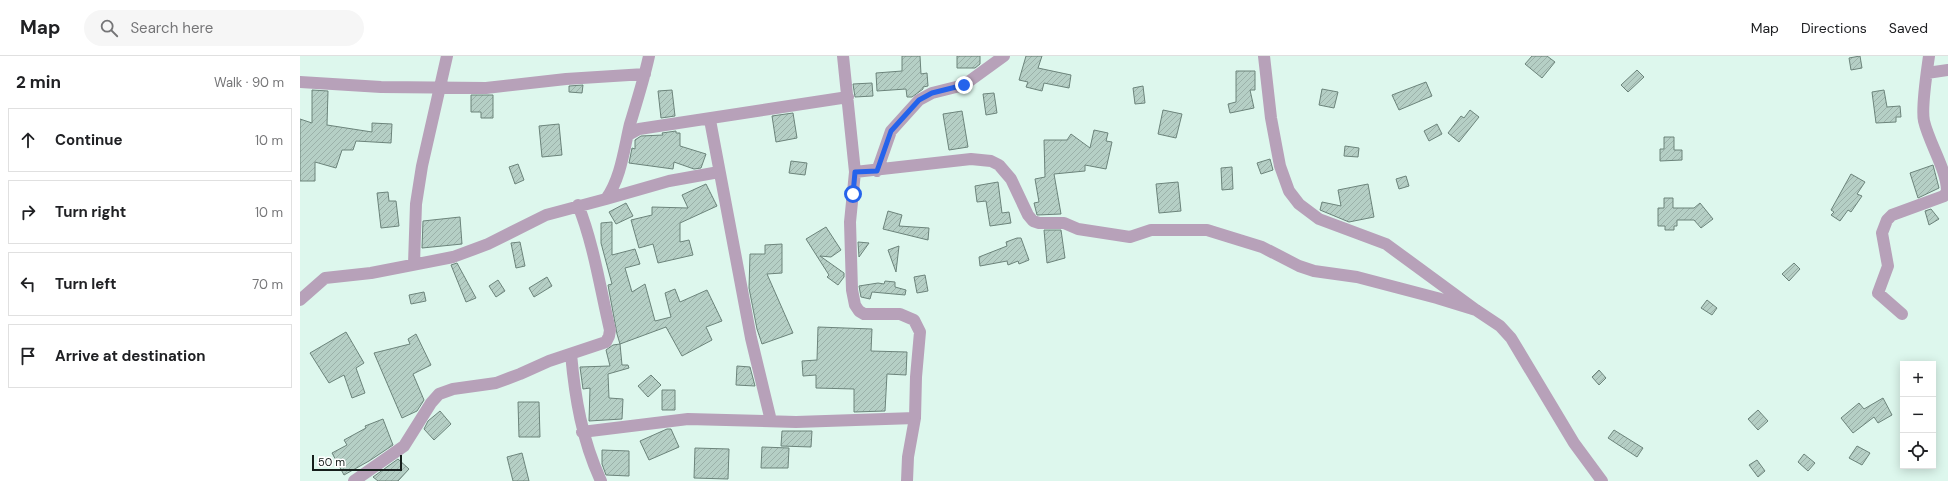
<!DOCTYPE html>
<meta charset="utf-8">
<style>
:root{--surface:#fff;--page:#f6f6f6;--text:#202124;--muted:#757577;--line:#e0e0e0}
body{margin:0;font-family:"DM Sans",sans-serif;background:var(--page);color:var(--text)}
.controls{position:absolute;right:12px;bottom:12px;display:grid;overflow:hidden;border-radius:0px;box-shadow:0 2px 10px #0003}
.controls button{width:36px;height:36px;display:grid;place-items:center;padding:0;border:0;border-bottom:1px solid var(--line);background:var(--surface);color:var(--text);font:20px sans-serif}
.scale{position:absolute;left:12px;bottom:10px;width:90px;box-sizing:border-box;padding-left:4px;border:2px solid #151e1b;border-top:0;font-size:11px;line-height:14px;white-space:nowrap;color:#151e1b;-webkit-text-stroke:3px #fff;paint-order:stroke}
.stop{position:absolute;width:12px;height:12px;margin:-9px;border:3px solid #2563eb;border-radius:50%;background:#fff}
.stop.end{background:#2563eb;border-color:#fff;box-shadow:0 1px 4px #0008}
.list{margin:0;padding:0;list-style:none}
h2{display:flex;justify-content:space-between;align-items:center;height:52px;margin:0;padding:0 16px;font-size:17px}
h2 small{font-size:13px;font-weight:400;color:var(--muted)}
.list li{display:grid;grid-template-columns:26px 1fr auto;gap:12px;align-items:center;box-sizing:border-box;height:64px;margin:0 8px 8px;padding:0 8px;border:1px solid var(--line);border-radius:0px}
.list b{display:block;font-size:15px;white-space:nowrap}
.list em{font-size:13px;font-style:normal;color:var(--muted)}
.icon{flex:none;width:22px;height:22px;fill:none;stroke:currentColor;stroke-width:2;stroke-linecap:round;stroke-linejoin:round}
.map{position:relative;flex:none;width:1648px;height:425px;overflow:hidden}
header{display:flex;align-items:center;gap:24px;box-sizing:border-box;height:56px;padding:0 20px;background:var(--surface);border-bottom:1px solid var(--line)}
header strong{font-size:19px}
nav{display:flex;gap:22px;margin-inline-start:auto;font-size:14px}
.search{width:280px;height:36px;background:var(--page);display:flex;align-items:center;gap:10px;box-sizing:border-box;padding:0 14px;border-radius:22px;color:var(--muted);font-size:15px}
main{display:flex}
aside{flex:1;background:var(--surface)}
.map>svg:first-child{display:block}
.building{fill:url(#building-hatch);stroke:#6c847b}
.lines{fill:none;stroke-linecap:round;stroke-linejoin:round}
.minor{stroke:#b7a1b9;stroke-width:12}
.route{stroke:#2563eb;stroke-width:5}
</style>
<header>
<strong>Map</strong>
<div class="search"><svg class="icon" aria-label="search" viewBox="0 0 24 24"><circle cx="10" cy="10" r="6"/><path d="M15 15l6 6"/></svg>Search here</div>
<nav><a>Map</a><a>Directions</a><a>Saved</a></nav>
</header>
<main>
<aside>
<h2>2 min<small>Walk · 90 m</small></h2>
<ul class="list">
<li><svg class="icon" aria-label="ahead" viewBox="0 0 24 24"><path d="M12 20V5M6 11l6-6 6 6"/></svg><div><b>Continue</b></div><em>10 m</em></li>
<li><svg class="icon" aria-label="right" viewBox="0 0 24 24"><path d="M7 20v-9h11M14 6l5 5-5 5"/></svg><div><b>Turn right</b></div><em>10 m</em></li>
<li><svg class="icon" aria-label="left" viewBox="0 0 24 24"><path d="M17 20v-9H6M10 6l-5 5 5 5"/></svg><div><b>Turn left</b></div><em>70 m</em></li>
<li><svg class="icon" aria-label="arrive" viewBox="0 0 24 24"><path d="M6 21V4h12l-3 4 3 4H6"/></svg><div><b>Arrive at destination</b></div></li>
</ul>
</aside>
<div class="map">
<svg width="1648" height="425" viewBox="0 0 1648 425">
<defs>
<pattern id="building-hatch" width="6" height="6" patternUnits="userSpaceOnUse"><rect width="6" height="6" fill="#b5cfc5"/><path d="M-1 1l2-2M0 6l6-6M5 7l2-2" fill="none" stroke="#9bb1a9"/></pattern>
</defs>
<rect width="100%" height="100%" fill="#ddf7ed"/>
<path class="building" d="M602,0h18l1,18 6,-1 1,13 -5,1v2l-11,8h-5l-1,-8 -29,2 -1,-18 26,-2z
M657,0h23v8l-5,4h-18z
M726,0h16l-4,12 33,7 -2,13 -25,-5 -2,8 -16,-4 2,-5 -9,-2z
M1232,0h15l8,6 -13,16 -17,-14z
M1560,0l2,12 -11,2 -2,-12z
M1337,14l7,7 -16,15 -7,-7z
M936,15h19v19h-5l4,18 -24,5 -2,-9 8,-2z
M1126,26l6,14 -33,14 -7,-15z
M572,27l1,13 -18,1 -2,-13z
M283,29l-1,8 -13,-1v-6z
M843,30l2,17 -10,1 -2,-16z
M1022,33l16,3 -4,16 -15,-3z
M12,34l16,1 -1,34 45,7v-9l20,1 -1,19 -35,-2 -3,9h-11l-6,18 -21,-6v19h-15v-62l12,4z
M372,34l3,26 -14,2 -3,-27z
M1584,34l3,17 13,-1 1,11h-5v5l-20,1 -4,-31z
M694,37l3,20 -11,2 -3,-21z
M171,39h22v23h-12v-6h-10z
M863,54l19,4 -6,24 -18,-4z
M1170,54l9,7 -20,25 -11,-9 13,-17 3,2z
M662,55l6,36 -19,3 -6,-36z
M493,57l4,25 -21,4 -4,-26z
M259,68l3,31 -20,2 -3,-31z
M1137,68l5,10 -13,7 -5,-10z
M794,74l14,3 -2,8 6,1 -6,27 -21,-4v6l-31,3 7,40 -24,1 -3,-12 5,-1 -4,-23 10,-2 -1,-37h23l4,-6 19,14z
M376,75v2h4v13l26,8 -5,14 -7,1 -20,-7 -1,7 -44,-6 3,-15 3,1v-9l6,-4 22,-1 -1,-2z
M1364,81h10v13h8v10l-22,1v-12h4z
M1045,90l14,2 -1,9 -14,-1z
M970,103l3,11 -12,4 -4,-11z
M491,105l16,2 -2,12 -16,-2z
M218,108l6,16 -9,4 -6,-17z
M1633,109l6,23 -21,10 -8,-25z
M932,111l1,22 -11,1 -1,-22z
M1551,118l14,8 -8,12 5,2 -11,16 -3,-2 -8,11 -9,-6 3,-3 -3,-2z
M1106,120l3,10 -10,3 -3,-10z
M698,126l4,31 7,-1 2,11 -21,3 -4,-25 -9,1 -2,-16z
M878,126l3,29 -22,2 -3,-29z
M406,128l11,22 -37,17v19l9,-2 4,15 -35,8 -5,-19 -14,4 -8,-28 21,-5v-8l36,1 -6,-13z
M1068,128l6,33 -25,5 -29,-12 2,-8 19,4 -3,-16z
M88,136l1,9h7l3,25 -18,2 -4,-35z
M1364,142h9v10h21l6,-5 13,16 -12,9 -7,-8h-17v6h-3v4h-9v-4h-7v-18h6z
M326,147l7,13 -17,8 -7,-12z
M1631,153l8,10 -10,6 -4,-14z
M588,155l14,4 -3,11 30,2 -1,12 -45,-11z
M160,161l2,27 -40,4 1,-27z
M312,166v33l23,-6 5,15 -15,4 7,24 13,-8 10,37 16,-4 -6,-24 10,-4 5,13 27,-12 15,31 -16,6 6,13 -30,16 -16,-29 -46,17 -3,-10 -9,-49 4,-1 -11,-41v-20z
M526,171l15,23 -10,7 -11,-1 24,17v4l-6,8 -11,-8 2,-2 -23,-36z
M744,174h17l4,28 -18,5z
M717,182h4l8,22 -10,4 -1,-3 -10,4 -1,-4 -27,5 -1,-9 28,-11 -1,-4z
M220,186l5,24 -9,2 -5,-25z
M558,186l11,1 -10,14z
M482,188v29l-15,1 26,59 -31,11 -5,-15 -8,-41 1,-34h15v-9z
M599,190l-3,26 -8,-22z
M157,207l19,35 -10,4 -15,-37z
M1494,207l6,6 -11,12 -7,-7z
M625,219l3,16 -11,2 -3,-16z
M247,221l5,9 -18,11 -5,-9z
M198,224l7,11 -9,6 -7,-11z
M585,225l10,1v5l11,3 -1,5 -33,-3 -2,7 -9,-2 -2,-11 19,-3 6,1z
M124,236l2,9 -15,3 -2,-9z
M1407,244l10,8 -5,7 -11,-7z
M518,271l54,2 -1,22 36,1 -1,23 -19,-1 -2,37 -31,1v-23l-38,-1v-13l-13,1 -1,-15 15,-1z
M46,276l18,31 -8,5 9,25 -13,5 -8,-23 -15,8 -19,-30z
M116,278l15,31 -18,9 11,26 -7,11 -15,7 -28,-65 36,-9 -2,-5z
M320,288l2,21h6l1,3 -21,6 1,24 14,1 -1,20 -33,2 1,-33 -7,1 -3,-22 30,-1 -4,-16 7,-5z
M437,310l13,1 5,19 -19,-1z
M1299,314l7,8 -7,7 -7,-8z
M351,319l10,10 -13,12 -10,-11z
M362,334h13v20h-13z
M1583,342l9,17 -14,8 -4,-6 -21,16 -12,-15 18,-15 5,6z
M218,346h21l1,35h-21z
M1458,354l10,11 -10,9 -10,-11z
M140,355l11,13 -17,16 -10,-11 4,-8z
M83,363l10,26 -24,16 -25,14 -12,-22 15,-8 -3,-5 22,-12 -1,-2z
M367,373h4l8,18 -30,13 -9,-19z
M1314,374l29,18 -6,9 -29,-19z
M482,375h30l-1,16 -30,-1z
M1557,390l13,7 -8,12 -13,-7z
M462,391l27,1 -1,20h-27z
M395,392l34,1 -1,30 -34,-1z
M302,394l27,1v25l-23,-1 -4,-11z
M222,397l7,28h-16l-6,-24z
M1504,398l11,9 -7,8 -10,-9z
M98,403l11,10 -11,12h-20l-5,-4z
M1457,404l8,11 -7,6 -9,-12z"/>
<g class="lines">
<path class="minor" d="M543,0l12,116 -5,50 2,68 3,15 4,6 5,3h36l14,6 6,12 -4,45 -1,41 -7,39 -1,24
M964,0l7,62 9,48 9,25 10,13 20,15 67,25 90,66 24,16 11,12 63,105 28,38
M1627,17l21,-3
M0,26l81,5 105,1 80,-9 79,-5
M410,64l41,218 20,83
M328,79l11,-6 209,-32
M577,115l14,-40 28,-31 13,-7 32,-8 40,-29
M555,116l116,-13 20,2 8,4 12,14 17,36 5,6 6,2h25l14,6 52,8 21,-7h56l55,17 37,19 15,5 43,6 80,21 39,12
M306,143l63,-18 50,-9
M114,208l2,-60 6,-38 25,-110
M0,244l25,-22 46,-5 82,-16 35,-13 58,-29 60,-16c15,-21 18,-50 24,-75 7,-23 14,-45 19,-68
M1602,258l-24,-21 10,-27 -6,-33 5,-13 5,-5 52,-19 3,-5c0,-21 -18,-48 -23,-70 -3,-13 3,-50 5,-65
M271,298c4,44 11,86 30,127
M282,376l106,-13 108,3 119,-4
M54,425l50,-35 27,-43 8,-9 14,-5 43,-6 24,-9 29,-13 57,-19 3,-6 1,-6c-10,-42 -16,-85 -32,-125"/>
</g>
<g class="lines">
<path class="route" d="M553,138l2,-22 22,-1 14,-40 28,-31 13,-7 32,-8"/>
</g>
</svg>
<div class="controls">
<button>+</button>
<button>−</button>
<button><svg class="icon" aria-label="locate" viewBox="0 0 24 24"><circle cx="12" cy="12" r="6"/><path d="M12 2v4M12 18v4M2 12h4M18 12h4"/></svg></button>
</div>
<div class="scale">50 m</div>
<div class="stop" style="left:553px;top:138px"></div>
<div class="stop end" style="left:664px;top:29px"></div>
</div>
</main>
